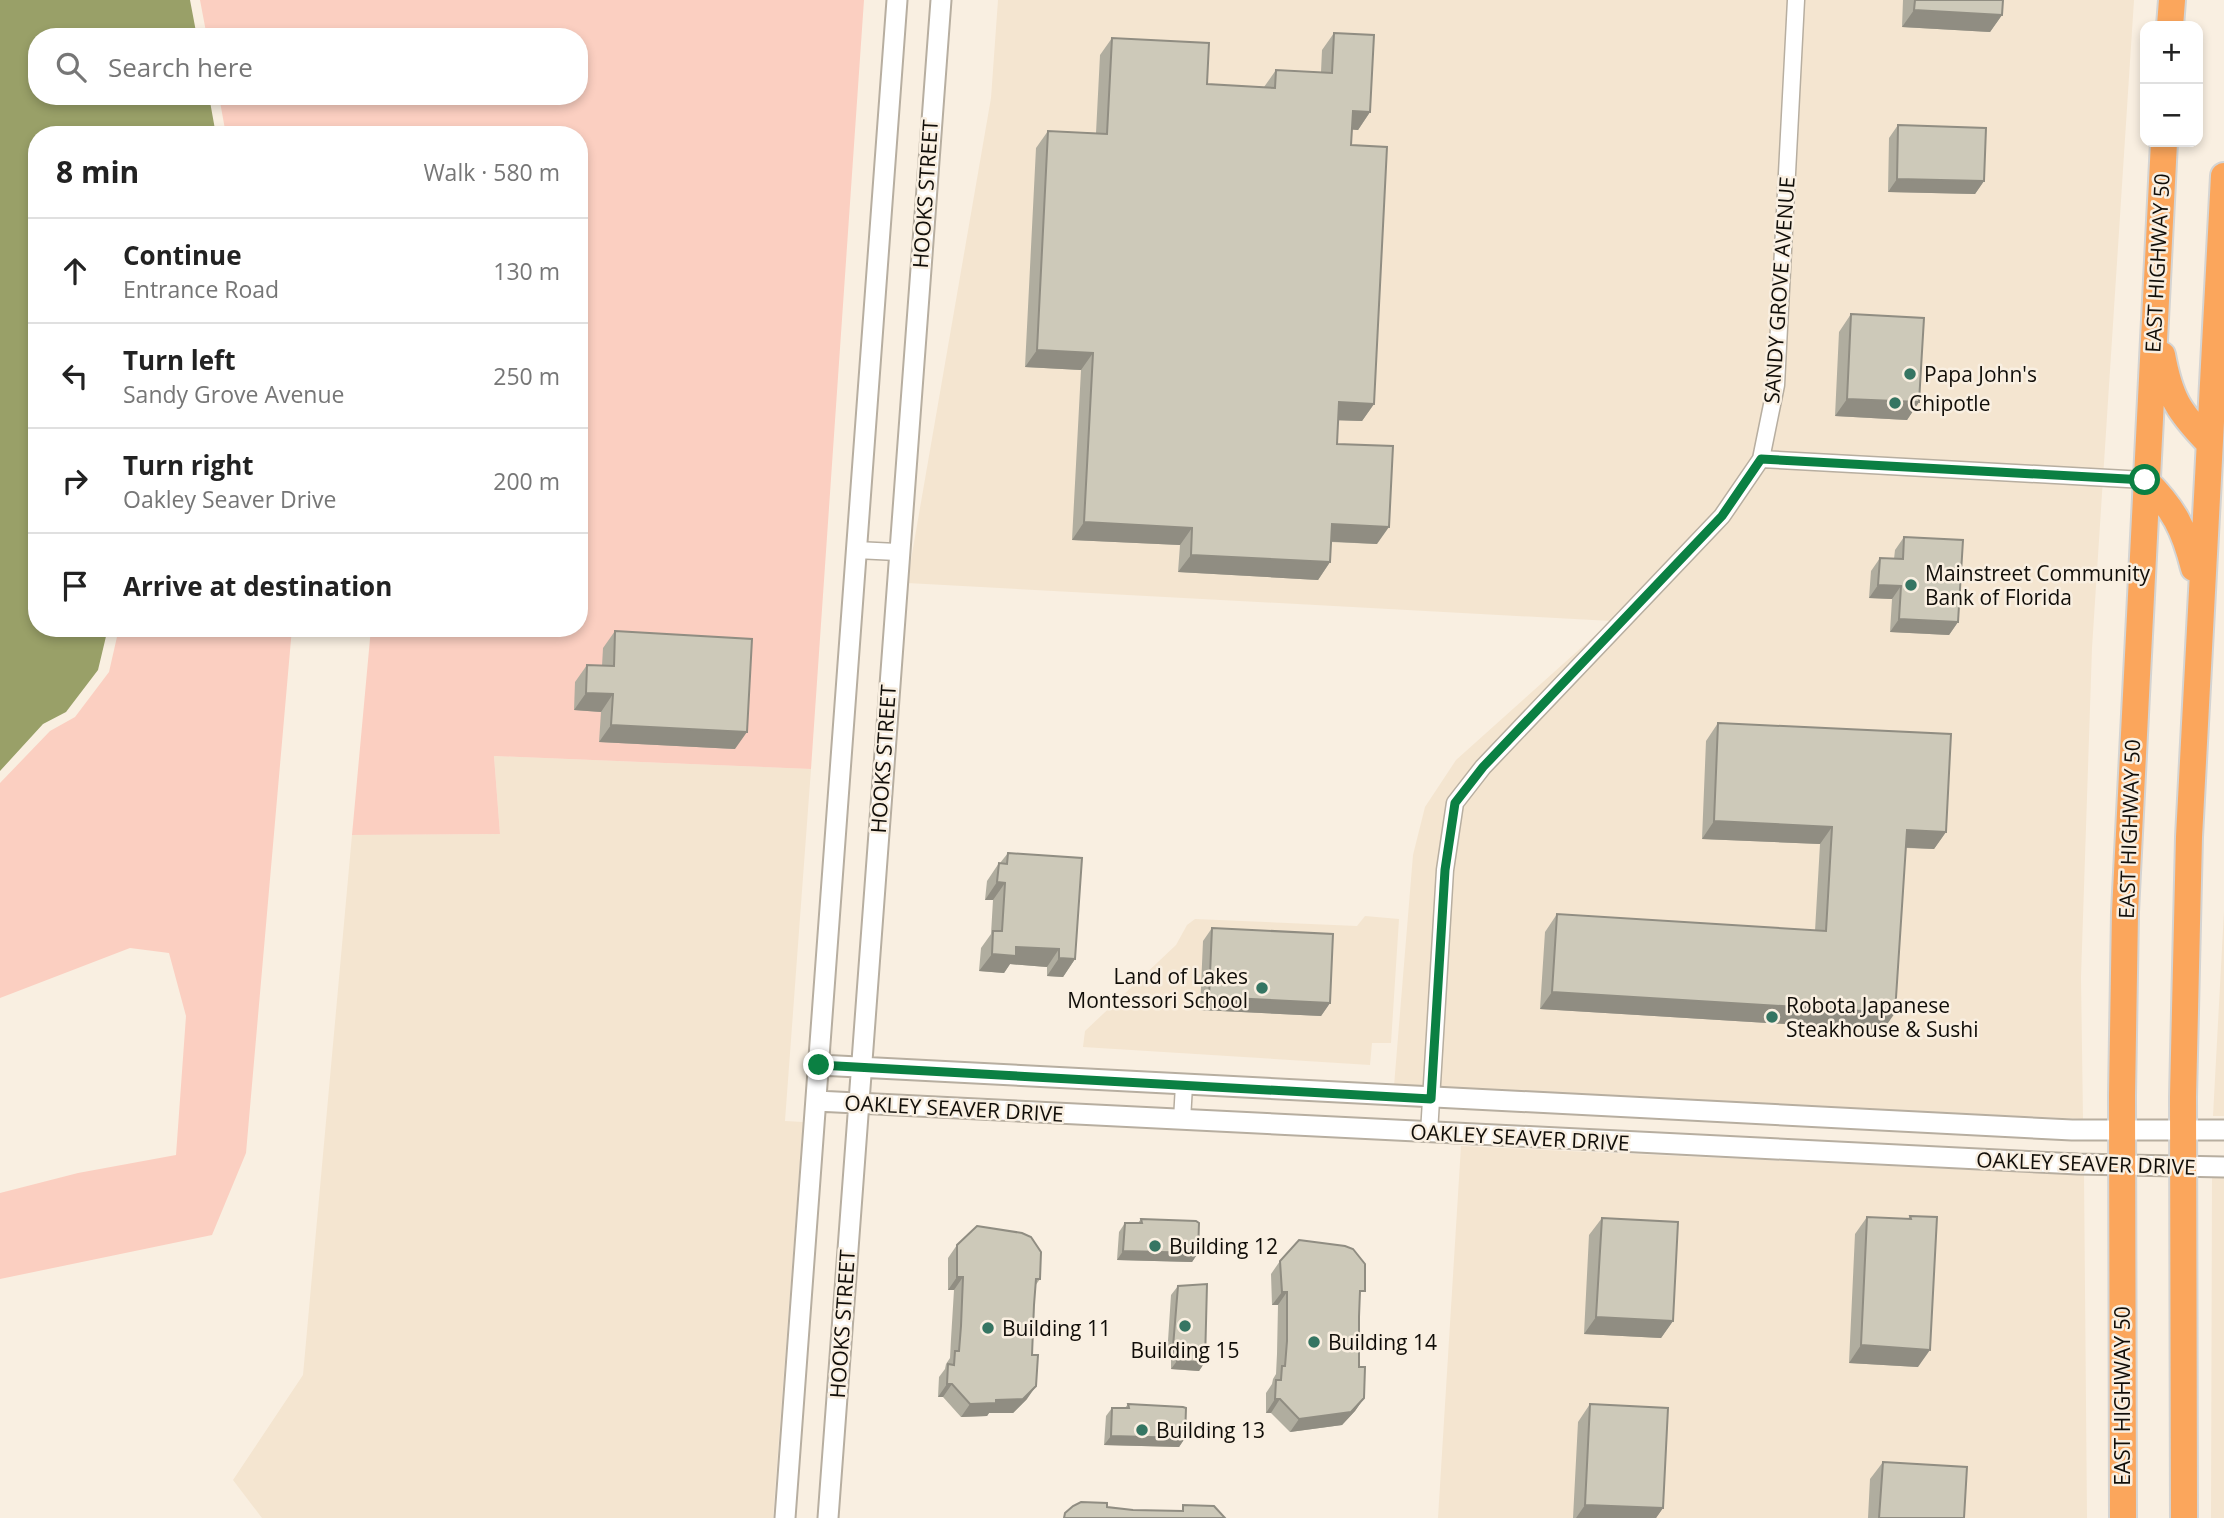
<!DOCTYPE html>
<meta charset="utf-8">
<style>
:root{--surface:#fff;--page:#f6f6f6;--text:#222;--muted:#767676;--line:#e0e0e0}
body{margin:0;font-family:"Open Sans",sans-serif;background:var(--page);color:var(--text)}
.controls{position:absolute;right:21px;top:21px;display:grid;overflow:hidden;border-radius:14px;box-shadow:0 4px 10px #0003}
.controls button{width:63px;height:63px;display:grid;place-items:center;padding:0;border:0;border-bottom:2px solid var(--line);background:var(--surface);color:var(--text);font:35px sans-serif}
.stop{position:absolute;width:21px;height:21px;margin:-16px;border:5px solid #0b8043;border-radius:50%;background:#fff}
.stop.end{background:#0b8043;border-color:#fff;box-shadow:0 2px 7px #0008}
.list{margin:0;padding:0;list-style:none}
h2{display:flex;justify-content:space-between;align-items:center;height:91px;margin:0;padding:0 28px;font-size:30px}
h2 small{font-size:23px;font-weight:400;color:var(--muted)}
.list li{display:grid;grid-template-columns:46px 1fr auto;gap:21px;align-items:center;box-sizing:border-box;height:105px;padding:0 28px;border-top:2px solid var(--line)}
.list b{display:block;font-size:26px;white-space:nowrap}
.list p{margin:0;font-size:23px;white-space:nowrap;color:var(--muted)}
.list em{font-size:23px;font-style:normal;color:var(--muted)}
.icon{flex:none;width:38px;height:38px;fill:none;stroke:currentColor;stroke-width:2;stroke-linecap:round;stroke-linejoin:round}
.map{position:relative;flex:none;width:2224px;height:1518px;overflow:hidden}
.search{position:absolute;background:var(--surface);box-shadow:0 4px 10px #0003;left:28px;top:28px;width:560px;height:77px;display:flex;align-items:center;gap:18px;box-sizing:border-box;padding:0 24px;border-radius:28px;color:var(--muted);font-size:26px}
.panel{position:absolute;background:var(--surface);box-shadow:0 4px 10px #0003;left:28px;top:126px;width:560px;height:511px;border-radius:28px}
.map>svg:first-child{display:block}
.built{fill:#f4e5d0}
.green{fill:#fbcfc1}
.water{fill:#99a068}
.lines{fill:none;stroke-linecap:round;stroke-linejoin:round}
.minor-casing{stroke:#b7aea0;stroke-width:19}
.tertiary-casing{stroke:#b7aea0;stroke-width:23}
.trunk-casing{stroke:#d4d4d3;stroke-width:30}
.minor{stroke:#fff;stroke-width:16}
.tertiary{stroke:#fff;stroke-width:19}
.trunk{stroke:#fba65c;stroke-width:26}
.wall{fill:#b0ad9f}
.shaded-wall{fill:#908d82}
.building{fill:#cdc9b9;stroke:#908d82;stroke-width:2}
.route{stroke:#0b8043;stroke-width:9}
.poi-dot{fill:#357562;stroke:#f9efe1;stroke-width:2.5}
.labels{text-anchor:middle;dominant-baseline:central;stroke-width:5;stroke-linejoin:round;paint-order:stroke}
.street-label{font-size:21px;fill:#110e09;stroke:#f9efe1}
.poi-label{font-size:21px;fill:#110e09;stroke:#f9efe1;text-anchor:start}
</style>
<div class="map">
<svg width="2224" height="1518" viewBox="0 0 2224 1518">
<rect width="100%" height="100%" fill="#f9efe1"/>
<path class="built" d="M998,0h1136l-42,648 -11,329 2,142 -689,-33 19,-231 12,-48 31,-47 155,-139 -704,-38 84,-485z
M494,756l317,13 -26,352 18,1 -30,396h-511l-29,-38 70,-105 49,-540 148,-1z
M2224,911v205h-11z
M1365,916l34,3 -8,124h-19l-2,22 -287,-18 2,-16 91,-86 11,-20 8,-6 162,7z
M1461,1146l623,29 3,343h-649z
M2212,1177h12v341h-13z"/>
<path class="green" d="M200,0h664l-53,769 -317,-13 6,78 -148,1 19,-207h208v-493h-353l-7,-39h360v-59h-372z
M119,628h173l-46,525 -34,82 -212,44v-86l78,-20 98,-18 10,-139 -17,-63 -39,-5 -130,50v-215l50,-52 25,-14 34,-45z"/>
<path class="water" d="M0,0h190l7,37h-160v59h172l7,39h-179v493h71l-10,42 -32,42 -23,12 -43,47z"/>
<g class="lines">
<g class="minor-casing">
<path id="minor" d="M1761,459l384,21
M856,550l41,2
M1182,1120l2,-35
M1429,1133l16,-263 10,-67 28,-36 239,-251 39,-57 15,-74 20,-385"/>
</g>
<g class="tertiary-casing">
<path id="tertiary" d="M819,1065l1253,65h152
M816,1101l1262,63 146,3
M785,1518l112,-1518
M828,1518l113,-1518"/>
</g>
<g class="trunk-casing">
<path id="trunk" d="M2170,26l2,-26
M2162,355c8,43 16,56 47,88
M2145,480c29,29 39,48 49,88
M2123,1518l-1,-422 3,-184 39,-770
M2184,1518l-1,-421 6,-260 35,-661"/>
</g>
<use href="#minor" class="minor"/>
<use href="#tertiary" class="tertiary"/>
<use href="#trunk" class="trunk"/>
</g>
<path class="wall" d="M1903,0h100l-1,15 -12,17 -88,-5z
M1334,33l36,79 -12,18 -6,-1 -1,16 23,259 -12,17 -24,-1 -1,24 40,100 -46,-2 -1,20 -12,18 -140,-8 2,-27 -108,-5 9,-170 -56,-3 11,-219 12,-17 48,2 4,-78 12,-17 95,46 57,3 12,-17 45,2 1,-22z
M1898,125l86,56 -9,13 -87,-2 1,-54z
M1851,314l68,88 -12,18 -72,-4 4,-84z
M1904,537l54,85 -9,13 -59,-3 2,-33 -23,-1 2,-27 9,-13 14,1 1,-9z
M615,631l120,118 -136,-7 2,-30 -27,-2 1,-28 12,-17 15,1 1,-18z
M1718,723l228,109 -12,17 -28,-1 -23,182 -343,-21 5,-77 12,-18 258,17 5,-87 -118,-5 4,-98z
M1008,853l67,106 -12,18 -16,-1v-9l-37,-3 -6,9 -25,-2 2,-23 10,-14 2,-34h-8l2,-19 12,-18h1z
M1212,928l118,75 -9,13 -121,-6 3,-69z
M1910,1216l8,151 -69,-4 6,-129 12,-17 41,2z
M1602,1218l71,103 -12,17 -77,-4 5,-99z
M1141,1219l57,34 -6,9 -75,-2 2,-28 6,-9h13z
M957,1245l83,34 -5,7 -8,113 -14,14h-24l-2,3 -26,1 -18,-20h-5l1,-20 6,-8 1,-5 4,-6 1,-19 3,-49h-6v-32z
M1280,1261l80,38 -1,18v50l5,31 -9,13 -13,14 -52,7 -19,-19h-5v-20l6,-9 1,-5 3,-5 1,-20 1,-49h-6l-1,-31z
M1178,1286l27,76 -6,9 -28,-2v-13h-4l4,-61z
M1128,1404l57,34 -6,9 -75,-2 2,-29 6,-8h13z
M1590,1404l73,104 -7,10h-83l5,-96z
M1883,1462l81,56h-96l2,-39z"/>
<path class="shaded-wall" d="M1914,10l88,5 -12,17 -88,-5z
M1353,111l17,1 -12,18 -17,-1z
M1897,179l87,2 -9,13 -87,-2z
M1037,350l56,3 -12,17 -56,-3z
M1847,399l72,3 -12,18 -72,-4z
M1339,402l35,2 -12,17 -35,-1z
M1084,522l108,6 -12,17 -108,-5z
M1332,524l57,3 -12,17 -57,-3z
M1191,555l139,7 -12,18 -140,-8z
M1878,585l23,1 -9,13 -23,-1z
M1899,619l59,3 -9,13 -59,-3z
M586,693l27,1 -12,18 -27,-2z
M611,725l136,7 -12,17 -136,-7z
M1714,821l118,6 -12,17 -118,-5z
M1907,830l39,2 -12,17 -39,-2z
M997,882l8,1 -12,17h-8z
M1016,947l43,2 -12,18 -37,-3 -6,9 -25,-2 13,-17z
M1059,958l16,1 -12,18 -16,-1z
M1552,992l343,21 -12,17 -343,-21z
M1209,997l121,6 -9,13 -121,-6z
M1123,1251l75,2 -6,9 -75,-2z
M957,1277h6l-9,13h-6z
M1282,1292h5l-9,13h-6z
M1596,1317l77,4 -12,17 -77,-4z
M1861,1345l69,5 -12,17 -69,-4z
M1173,1347l4,1 -6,8h-4z
M1177,1361l28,1 -6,9 -28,-2z
M947,1384h5l-9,13h-5z
M1036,1386l-9,13 -14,14h-24l-2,3 -26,1 9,-13 26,-4z
M1364,1398l-9,13 -13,14 -52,7 9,-13z
M1275,1399h5l-9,14h-5z
M1111,1436l74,2 -6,9 -75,-2z
M1585,1505l78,3 -7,10h-80z"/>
<path class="building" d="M1915,0h88l-1,15 -88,-5z
M1334,33l40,2 -4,77 -17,-1 -2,34 36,2 -13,257 -35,-2 -2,42 56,2 -4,81 -57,-3 -2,38 -139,-7 1,-27 -108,-6 9,-169 -56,-3 11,-219 59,3 5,-96 97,5 -2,41 68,4 1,-18 56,3z
M1898,125l88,3 -2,53 -87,-2z
M1851,314l73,4 -5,84 -72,-3z
M1904,537l59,3 -5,82 -59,-3 2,-33 -23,-1 2,-27 23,1z
M615,631l137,8 -5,93 -136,-7 2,-31 -27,-1 1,-28 27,1z
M1718,723l233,11 -5,98 -39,-2 -12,183 -343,-21 5,-78 269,17 6,-104 -118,-6z
M1008,853l74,5 -7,101 -16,-1v-9l-43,-2v9l-24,-2 1,-23h9l3,-48 -8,-1 2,-19 8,1z
M1212,928l121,6 -3,69 -121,-6z
M1910,1216l27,1 -7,133 -69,-5 6,-128 44,2z
M1602,1218l76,4 -5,99 -77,-4z
M1141,1219l55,2 3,2 -1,30 -75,-2 2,-28h17z
M977,1226l45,7 9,4 10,15 -1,27h-4l-2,26 -2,50h6l-2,31 -13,13 -27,1v3l-26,1 -18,-20h-5l1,-20 6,1 1,-14h4l2,-25 2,-49h-6v-32z
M1299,1240l46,6 8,3 12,15v27h-5l-1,26v50h6l-1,31 -13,14 -52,7 -19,-20h-5l1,-19h5l1,-14h3l2,-25v-49h-5l-2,-31z
M1207,1284l-2,78 -28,-1v-13l-4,-1 5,-61z
M1128,1404l55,3 3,1 -1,30 -74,-2 1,-28h17z
M1590,1404l78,4 -5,100 -78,-3z
M1883,1462l84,5 -3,51h-85z
M1081,1502l26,1v4l26,3 50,1v-6l31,1 11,12h-161l1,-5 8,-7z"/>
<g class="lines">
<path class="route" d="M819,1065l612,34 14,-229 10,-67 28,-36 239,-251 39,-57 384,21"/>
</g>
<g class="poi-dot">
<circle cx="1910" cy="374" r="7"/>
<circle cx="1895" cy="403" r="7"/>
<circle cx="1911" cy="585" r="7"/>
<circle cx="1262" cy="988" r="7"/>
<circle cx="1772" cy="1017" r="7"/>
<circle cx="1155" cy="1246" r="7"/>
<circle cx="1185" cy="1326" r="7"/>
<circle cx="988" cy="1328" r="7"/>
<circle cx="1314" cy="1342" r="7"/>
<circle cx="1142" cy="1430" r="7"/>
</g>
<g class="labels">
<g class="street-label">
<text transform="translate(925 194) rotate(-86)">HOOKS STREET</text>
<text transform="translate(2157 263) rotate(-87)">EAST HIGHWAY 50</text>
<text transform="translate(1779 290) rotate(-86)">SANDY GROVE AVENUE</text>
<text transform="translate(883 759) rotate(-86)">HOOKS STREET</text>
<text transform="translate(2129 829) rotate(-88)">EAST HIGHWAY 50</text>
<text transform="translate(954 1108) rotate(3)">OAKLEY SEAVER DRIVE</text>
<text transform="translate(1520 1137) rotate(3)">OAKLEY SEAVER DRIVE</text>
<text transform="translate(2086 1163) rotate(2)">OAKLEY SEAVER DRIVE</text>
<text transform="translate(842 1324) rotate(-86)">HOOKS STREET</text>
<text transform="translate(2122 1396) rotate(-90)">EAST HIGHWAY 50</text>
</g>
<g class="poi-label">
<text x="1924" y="374">Papa John's</text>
<text x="1909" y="403">Chipotle</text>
<text x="1925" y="573">Mainstreet Community<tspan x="1925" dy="24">Bank of Florida</tspan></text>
<text x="1248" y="976" text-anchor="end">Land of Lakes<tspan x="1248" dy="24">Montessori School</tspan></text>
<text x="1786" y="1005">Robota Japanese<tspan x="1786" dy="24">Steakhouse &amp; Sushi</tspan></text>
<text x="1169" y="1246">Building 12</text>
<text x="1002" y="1328">Building 11</text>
<text x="1328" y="1342">Building 14</text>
<text x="1185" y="1350" text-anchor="middle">Building 15</text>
<text x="1156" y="1430">Building 13</text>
</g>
</g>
</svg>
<div class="controls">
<button>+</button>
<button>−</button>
</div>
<div class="stop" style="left:2145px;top:480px"></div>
<div class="stop end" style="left:819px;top:1065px"></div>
<div class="search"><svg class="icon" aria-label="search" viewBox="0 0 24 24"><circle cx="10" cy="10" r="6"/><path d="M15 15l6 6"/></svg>Search here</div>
<section class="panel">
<h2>8 min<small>Walk · 580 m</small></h2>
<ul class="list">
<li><svg class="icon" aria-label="ahead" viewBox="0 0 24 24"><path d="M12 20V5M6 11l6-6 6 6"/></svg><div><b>Continue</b><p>Entrance Road</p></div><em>130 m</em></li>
<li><svg class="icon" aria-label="left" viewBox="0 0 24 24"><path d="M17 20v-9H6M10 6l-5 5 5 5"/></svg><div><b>Turn left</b><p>Sandy Grove Avenue</p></div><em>250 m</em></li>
<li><svg class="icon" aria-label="right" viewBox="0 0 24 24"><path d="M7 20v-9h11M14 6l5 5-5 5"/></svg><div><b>Turn right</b><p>Oakley Seaver Drive</p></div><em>200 m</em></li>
<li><svg class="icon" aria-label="arrive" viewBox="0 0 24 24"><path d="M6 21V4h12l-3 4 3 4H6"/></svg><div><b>Arrive at destination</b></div></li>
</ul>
</section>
</div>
